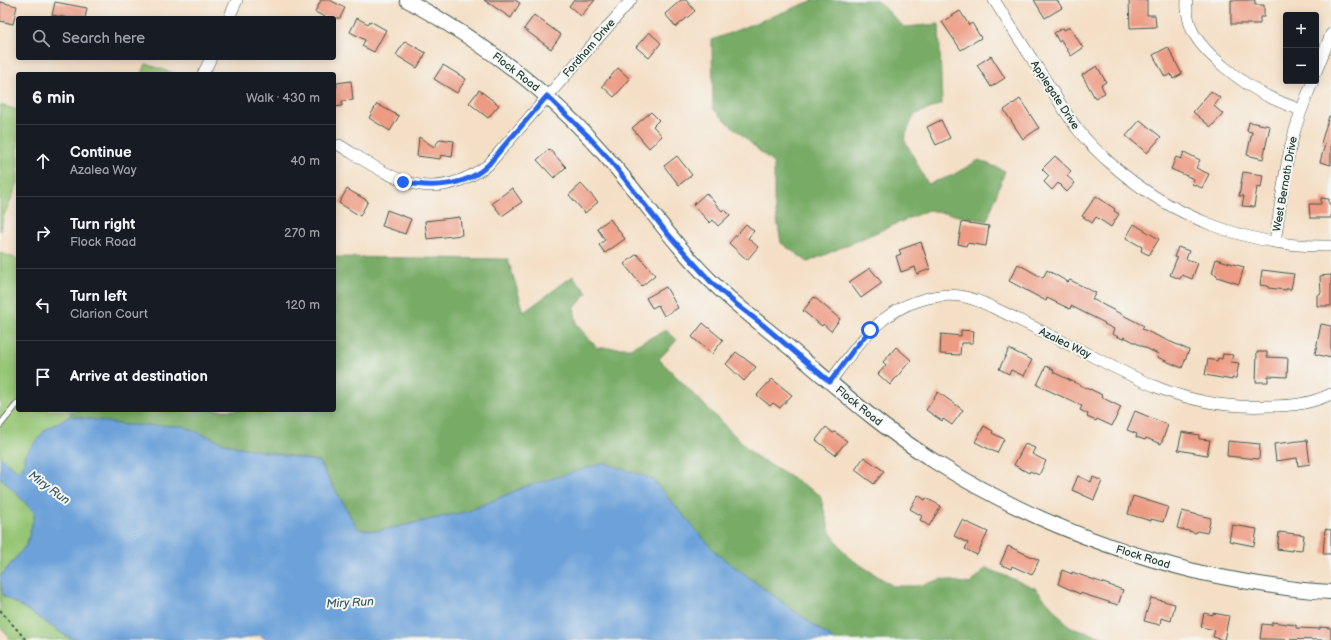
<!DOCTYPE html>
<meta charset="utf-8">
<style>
:root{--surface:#171b24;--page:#242831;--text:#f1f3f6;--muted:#9ea1a6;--line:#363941}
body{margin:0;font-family:"Balsamiq Sans",sans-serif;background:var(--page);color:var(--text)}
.controls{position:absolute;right:12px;top:12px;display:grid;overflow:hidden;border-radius:4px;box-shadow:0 2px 10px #0003}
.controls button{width:36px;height:36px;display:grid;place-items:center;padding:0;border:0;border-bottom:1px solid var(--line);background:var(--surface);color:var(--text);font:20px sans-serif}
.stop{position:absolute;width:12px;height:12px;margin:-9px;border:3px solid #2563eb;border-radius:50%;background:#fff}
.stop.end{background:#2563eb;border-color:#fff;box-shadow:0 1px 4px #0008}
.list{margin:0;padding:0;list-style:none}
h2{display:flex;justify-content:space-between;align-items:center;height:52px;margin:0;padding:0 16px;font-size:17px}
h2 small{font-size:13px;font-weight:400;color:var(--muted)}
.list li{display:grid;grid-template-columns:26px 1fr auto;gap:12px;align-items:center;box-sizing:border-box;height:72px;padding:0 16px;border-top:1px solid var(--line)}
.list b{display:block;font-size:15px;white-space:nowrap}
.list p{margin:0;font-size:13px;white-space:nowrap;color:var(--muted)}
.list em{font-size:13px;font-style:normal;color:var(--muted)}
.icon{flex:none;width:22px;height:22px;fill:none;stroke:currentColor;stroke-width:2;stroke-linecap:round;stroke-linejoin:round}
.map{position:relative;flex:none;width:1331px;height:640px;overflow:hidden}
.search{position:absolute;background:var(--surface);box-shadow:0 2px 10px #0003;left:16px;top:16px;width:320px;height:44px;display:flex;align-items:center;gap:10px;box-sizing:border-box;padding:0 14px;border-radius:4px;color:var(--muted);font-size:15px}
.panel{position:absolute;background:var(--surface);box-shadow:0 2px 10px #0003;left:16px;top:72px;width:320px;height:340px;border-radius:4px}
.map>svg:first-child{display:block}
.green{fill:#96c675;stroke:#5a8254}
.forest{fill:#78ab66;stroke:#4c744d}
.water{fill:#6ca1d9;stroke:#466f86}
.building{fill:#ed9b83}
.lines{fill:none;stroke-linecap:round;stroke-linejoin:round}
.service-casing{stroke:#3f554a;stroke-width:7}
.minor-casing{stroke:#3f554a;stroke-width:12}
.tertiary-casing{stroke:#3f554a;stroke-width:16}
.path{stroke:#3f554a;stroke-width:2;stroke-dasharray:3 3;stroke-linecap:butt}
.service{stroke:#fff;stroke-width:5.5}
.minor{stroke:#fff;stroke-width:11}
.tertiary{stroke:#fff;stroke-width:14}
.route{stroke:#2563eb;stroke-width:5}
.labels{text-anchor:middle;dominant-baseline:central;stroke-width:4;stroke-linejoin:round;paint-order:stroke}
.street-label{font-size:11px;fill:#1f3d34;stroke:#f6f6f2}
.water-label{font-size:12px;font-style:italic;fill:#365b66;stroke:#f6f6f2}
</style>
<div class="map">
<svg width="1331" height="640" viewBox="0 0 1331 640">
<rect width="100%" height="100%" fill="#f6f6f2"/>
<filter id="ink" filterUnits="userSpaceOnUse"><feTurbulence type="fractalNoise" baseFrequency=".025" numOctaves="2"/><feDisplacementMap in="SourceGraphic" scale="8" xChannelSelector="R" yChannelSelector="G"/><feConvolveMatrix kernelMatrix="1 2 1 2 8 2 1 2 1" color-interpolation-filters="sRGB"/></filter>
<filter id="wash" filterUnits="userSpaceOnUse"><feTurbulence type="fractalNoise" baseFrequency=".012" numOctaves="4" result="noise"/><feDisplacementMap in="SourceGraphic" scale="16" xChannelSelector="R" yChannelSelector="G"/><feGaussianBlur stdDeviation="0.9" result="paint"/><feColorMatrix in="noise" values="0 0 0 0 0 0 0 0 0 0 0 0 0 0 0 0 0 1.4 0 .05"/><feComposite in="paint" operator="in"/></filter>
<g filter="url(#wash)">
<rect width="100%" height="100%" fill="#f4dfc6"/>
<path class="green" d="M146,64l30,10h-34z
M0,105l18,5v73l-14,32 -4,16z
M0,253l18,6v151h54l-2,6 -24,13 -23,40 -6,1 -17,-13z
M0,477l35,35 -8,32 -27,33z
M0,580l3,16 21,12 42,28 13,4h-68l-11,-14z"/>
<path class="forest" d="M814,0h63l27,27 35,-3 3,80 -28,11 -10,24 24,45 23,-8 28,-16 26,11 -18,50 -59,-11 -120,52 -27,-19 -7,-42v-37l-61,-55 -1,-69z
M334,257l174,2 16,53 49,-36 14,17 -13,16 3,16 20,23h33l36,-18 11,10 -18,19 95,96 66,40 10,37 18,25 45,29h25l24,-7 28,5 16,-16 49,20 36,40 42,12h-279l-117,-86 -66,-76 -127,9 -55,24 -91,20 -20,-2 -39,-68 -90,-16 -47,-19 -57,-1 -55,-9 2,-6h262z"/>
<path class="water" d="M70,416l55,9 57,1 47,19 90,17 39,67 20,2 91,-20 55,-24 80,-24 47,15 66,76 117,86h-566l-9,-5 -22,5h-137l-2,-2 -19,2 -13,-4 -42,-28 -21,-12 -3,-19 27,-33 8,-31 -35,-36v-20l17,13 6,-1 1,-13 22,-27z"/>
<g id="blocks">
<path class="building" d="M321,0h9l15,8 -5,10h-13l-12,-6z
M484,0h31l5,3 -9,15z
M574,0h21l-14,16 -12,-10z
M681,0h5l9,11 -19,16 -11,-13z
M1034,0h23l5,8 -17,10z
M1129,0h18v15h8l1,12 -26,1z
M1231,0h24v5h9v12h-4v7h-29z
M0,2l17,4 -4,18 -13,-3z
M55,2l32,6 -2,10h-16l-17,-3z
M960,11l9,14 3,-2 9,15 -20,12 -19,-28z
M534,15l27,20 -10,14 -27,-20z
M357,18l11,6 2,-3 16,9 -12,22 -12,-6 3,-6 -15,-8z
M1070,27l13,21 -12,8 -10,-16 -2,2 -5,-9 9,-5 1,2z
M649,32l12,11 -12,15 -13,-11z
M405,41l21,12 -9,15 -21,-13z
M1168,47l14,27 -9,5 -2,-5 -6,3 -12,-22z
M991,56l14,22 -14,9 -14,-22z
M443,65l23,14 -9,14 -23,-14z
M1097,66l9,16 -5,3 4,8 -10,5 -13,-23z
M618,68l12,11 -16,18 -12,-11z
M351,81l2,19 -11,1v5l-8,1v-19l3,-1v-4z
M479,90l20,15 -11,13 -19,-15z
M1211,91l9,7 -6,8 9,8 -12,13 -18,-15z
M1020,99l19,29 -16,11 -19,-29z
M377,104l22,12 -9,15 -21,-13z
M651,112l8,8 -6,6 9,10 -13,12 -17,-20z
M1329,116h2v49l-11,-3 5,-18 -4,-1z
M941,120l9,18 -14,7 -9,-18z
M1140,120l21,17 -14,16 -21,-17z
M1249,122l21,4 -7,33 -16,-4 5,-23 -5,-1z
M419,137l15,10 6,-8 14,2 -2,16 -11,-2 -1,4 -23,-3z
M549,149l17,18 -12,11 -17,-18z
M1184,152l16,8 -4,8 13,6 -7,14 -10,-4 2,-5 -23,-10 5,-12 5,2z
M677,156l15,19 -13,10 -15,-19z
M1055,156l16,15 -4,5 8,7 -8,9 -9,-9 -6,7 -8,-8 5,-6 -7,-7z
M1243,172l20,3 -2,13 -4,-1 -3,20 -12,-1 2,-10h-5z
M581,184l17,18 -13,11 -16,-18z
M512,188l10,14 -20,14 -10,-13z
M347,189l21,12 -8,15 -21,-13z
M706,193l16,18 2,-2 6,6 -12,11 -5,-6 -3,3 -17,-18z
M1096,196l19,13 -1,2 5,3 -8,13 -15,-10 -4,6 -10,-7z
M1321,198l8,1v5h2v14h-21l-1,-14h12z
M387,210l24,9 -6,15 -23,-8z
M460,217l2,18 -35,4 -2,-18z
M610,219l15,20 -20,14 -6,-8 6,-5 -8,-12z
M962,222l27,4 -3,20 -19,-3 -1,3 -8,-2z
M746,224l8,7 -6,7 10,9 -11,13 -18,-17z
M1134,224l25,15 -10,16 -8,-4 1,-4 -16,-9z
M921,242l9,27 -13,5 -2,-7 -14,5 -5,-16 5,-2 -2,-4z
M1178,247l11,4 -3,8 12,4 -6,16 -10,-4 -2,4 -10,-4 7,-17 -3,-1z
M637,254l18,21 -13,11 -18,-22z
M1216,259l28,8 -5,17 -22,-7v-2l-5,-2z
M1018,264l25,14 4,-8 21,12 2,-2 26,13 -4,6 52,27 -2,3 47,21 -7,18 -25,-11 1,-3 -34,-17 -1,2 -11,-5 2,-5 -10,-5 1,-1 -34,-17 -1,3 -23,-11 -1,3 -37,-20z
M870,268l12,15 -21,15 -12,-16z
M1262,270l32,4 -3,15h-5v1l-18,-2v-2l-8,-1z
M1331,275v31h-14v-11l4,-2 -1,-17z
M666,287l12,21 -14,8 -6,-11 -6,3 -6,-10z
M814,297l26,22 -9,12 -8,-7 -1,2 -19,-15z
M703,323l20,17 -11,14 -20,-17z
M1321,324l10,2v32l-16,-4z
M961,330l13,1 -1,12h-12l-1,12 -20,-1 1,-20 20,2z
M896,347l15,13 -21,25 -12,-11 8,-9 -3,-3z
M1009,349l23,11 -8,16 -13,-6 -2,4 -10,-5z
M736,352l20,15 -12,14 -18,-17z
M1257,352h10v5l21,1 -1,19 -19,-1v6h-12z
M1223,354l10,1 -2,7 8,1 -3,15h-4v2l-27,-5 3,-16 9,2 1,-3 4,1z
M1046,366l8,4 -1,2 37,18v-1l12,6 -1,2 20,10 -9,19 -15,-7 -1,2 -9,-4 1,-3 -8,-4 2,-4 -45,-21z
M772,379l20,16 -12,13 -7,-5 -3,3 -13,-11z
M938,392l25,18 -11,15 -9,-6 -1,2 -16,-11z
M1135,411l33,14 -7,19 -15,-6 -1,2 -9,-3 1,-3 -10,-4z
M984,426l9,5 -1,2 12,6 -7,14 -22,-11z
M826,427l7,6 2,-1 12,9 -12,14 -19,-15z
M1182,432l17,3v4l11,1 -3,15 -29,-5z
M1307,440l3,24 -12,2 -1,-8 -21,3 -2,-17z
M1228,441l32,3 -1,15 -32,-3z
M1025,444l10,4 -3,6 14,7 -7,14 -9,-4 -1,2 -15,-8z
M864,457l20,14 -10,13 -19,-14z
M1078,476l13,6 2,-5 9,4 -8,19 -22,-10z
M918,495l7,5 1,-2 15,8 -12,20 -9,-6 2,-4 -12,-7z
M1133,496l35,11 -5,15 -12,-3v2l-23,-7z
M1182,511l29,7 -4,15 -10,-2 -1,2 -19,-5z
M962,520l26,12 -11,23 -12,-6 3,-6 -14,-7z
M1232,525l25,4 -3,17 -25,-5z
M1325,529l6,1v24h-8z
M1279,532l25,3 -2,15 -10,-1v2l-15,-2z
M1008,546l31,14 -7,15 -20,-9 -1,3 -11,-5z
M1062,570l10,4v-2l51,18 -5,15 -38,-12v1l-22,-10z
M1151,598l24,6 -4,17 -10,-3 -1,7 -16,-4z
M1204,613l9,2v-2l16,3 -5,24 -11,-3 2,-7 -14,-3z
M1272,622l24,3v3l24,1v-2l11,1v12l-71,-1 2,-15 10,1z"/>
</g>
</g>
<g filter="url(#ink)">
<use href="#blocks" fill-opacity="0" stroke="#3f554a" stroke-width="1"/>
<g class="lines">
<g class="service-casing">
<path id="service" d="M0,425l18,-22"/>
</g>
<g class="minor-casing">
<path id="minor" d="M994,0c18,28 36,56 54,84 9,14 18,30 28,43 9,13 22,25 33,35 60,54 141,86 222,84
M1187,0c-1,10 1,20 5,30 11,24 52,54 75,66 11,5 23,10 34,14
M229,18l8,-18
M1316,72l15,-38
M203,74l8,-16
M339,145c53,32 89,63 149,20l143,-165
M1275,242c5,-32 8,-65 16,-97 5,-22 13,-43 22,-64
M830,382c25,-34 48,-70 91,-82 13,-4 26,-6 39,-4 12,2 22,6 32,11 32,15 64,31 96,47 23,12 47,24 71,34 35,14 73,20 110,18 23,0 41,-2 62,-12"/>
</g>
<g class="tertiary-casing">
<path id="tertiary" d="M407,0c76,42 147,94 203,161 35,40 64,84 102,121 24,24 52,44 78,66 47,40 94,82 147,115 83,52 170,87 265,110 42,9 86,17 129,19"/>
</g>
<path class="path" d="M0,610l26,30"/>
<use href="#service" class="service"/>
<use href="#minor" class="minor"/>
<use href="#tertiary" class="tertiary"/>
</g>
</g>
<g class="lines" filter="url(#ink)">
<path class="route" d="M403,182c29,6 64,5 86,-18 7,-8 13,-16 20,-24 13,-14 25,-29 38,-44l40,39 22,24 58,74 44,49 25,22 27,21 67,57 24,-33 16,-19"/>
</g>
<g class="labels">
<g class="street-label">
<text transform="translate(589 48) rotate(-49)">Fordham Drive</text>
<text transform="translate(516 72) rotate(38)">Flock Road</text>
<text transform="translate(1055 95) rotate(57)">Applegate Drive</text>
<text transform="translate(1285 184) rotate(-80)">West Bernath Drive</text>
<text transform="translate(1065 343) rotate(26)">Azalea Way</text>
<text transform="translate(859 406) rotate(39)">Flock Road</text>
<text transform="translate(1143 557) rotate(17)">Flock Road</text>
</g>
<g class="water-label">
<text transform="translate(49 488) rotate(36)">Miry Run</text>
<text transform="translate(350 603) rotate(-3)">Miry Run</text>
</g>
</g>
</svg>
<div class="controls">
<button>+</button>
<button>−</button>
</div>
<div class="stop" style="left:870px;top:330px"></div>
<div class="stop end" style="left:403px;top:182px"></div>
<div class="search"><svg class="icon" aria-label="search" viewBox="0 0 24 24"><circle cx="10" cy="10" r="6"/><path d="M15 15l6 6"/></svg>Search here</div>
<section class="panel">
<h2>6 min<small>Walk · 430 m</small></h2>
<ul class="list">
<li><svg class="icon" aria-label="ahead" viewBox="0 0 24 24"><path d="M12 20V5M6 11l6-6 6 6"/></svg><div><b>Continue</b><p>Azalea Way</p></div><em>40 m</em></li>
<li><svg class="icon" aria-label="right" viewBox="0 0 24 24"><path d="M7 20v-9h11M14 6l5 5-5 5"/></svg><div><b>Turn right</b><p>Flock Road</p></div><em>270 m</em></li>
<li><svg class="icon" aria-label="left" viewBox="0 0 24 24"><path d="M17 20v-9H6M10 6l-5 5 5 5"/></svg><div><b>Turn left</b><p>Clarion Court</p></div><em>120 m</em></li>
<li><svg class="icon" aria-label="arrive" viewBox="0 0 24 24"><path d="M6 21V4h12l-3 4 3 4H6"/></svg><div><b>Arrive at destination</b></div></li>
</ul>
</section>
</div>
